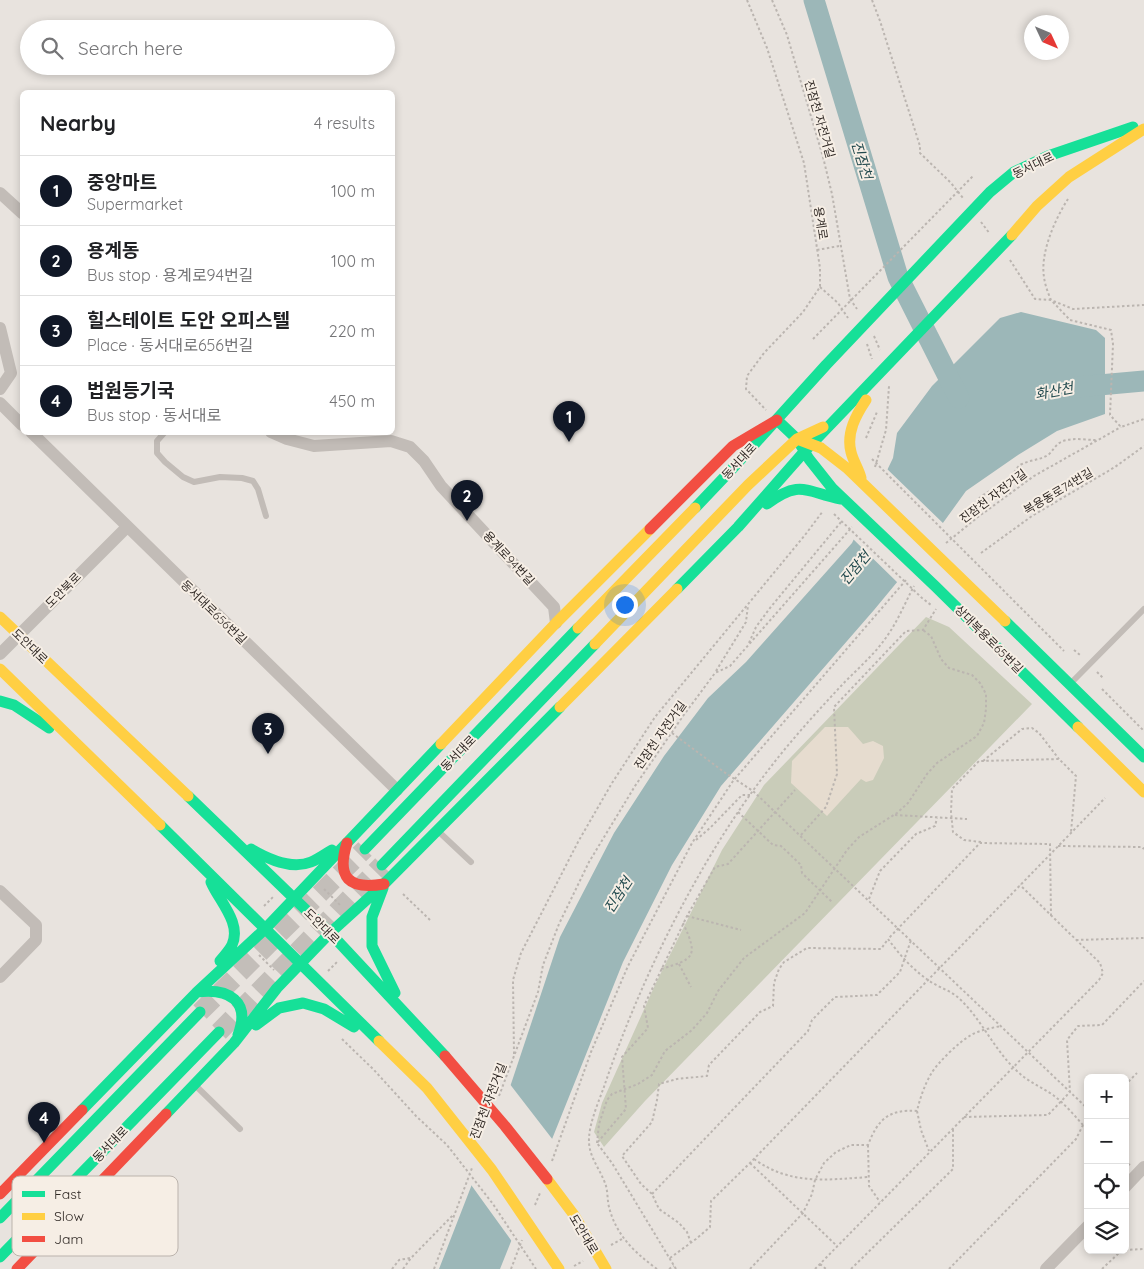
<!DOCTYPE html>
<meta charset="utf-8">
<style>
:root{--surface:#fff;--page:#f6f6f6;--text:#202124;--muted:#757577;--line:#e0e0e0;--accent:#111827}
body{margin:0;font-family:Quicksand,"Noto Sans KR",sans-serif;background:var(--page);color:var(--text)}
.controls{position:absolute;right:15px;bottom:15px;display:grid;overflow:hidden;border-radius:8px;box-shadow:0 2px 8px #0003}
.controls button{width:45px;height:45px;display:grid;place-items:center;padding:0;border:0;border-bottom:1px solid var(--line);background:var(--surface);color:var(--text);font:25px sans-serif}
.compass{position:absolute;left:1024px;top:15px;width:45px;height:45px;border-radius:50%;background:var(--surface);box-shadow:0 2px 8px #0003;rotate:134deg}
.you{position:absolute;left:624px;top:604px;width:18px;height:18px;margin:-12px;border:4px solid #fff;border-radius:50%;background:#1a73e8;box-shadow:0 0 0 8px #1a73e833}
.badge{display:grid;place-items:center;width:32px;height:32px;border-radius:50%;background:var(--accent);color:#fff;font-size:16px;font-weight:700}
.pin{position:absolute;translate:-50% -41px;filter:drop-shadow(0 1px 2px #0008)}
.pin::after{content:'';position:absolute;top:26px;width:18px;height:15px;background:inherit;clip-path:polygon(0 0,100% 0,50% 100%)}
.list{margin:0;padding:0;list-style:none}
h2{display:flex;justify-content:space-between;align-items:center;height:65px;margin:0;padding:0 20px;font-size:21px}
h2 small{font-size:16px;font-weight:400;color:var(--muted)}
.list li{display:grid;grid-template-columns:32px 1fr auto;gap:15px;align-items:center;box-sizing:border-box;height:70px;padding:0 20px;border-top:1px solid var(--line)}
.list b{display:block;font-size:19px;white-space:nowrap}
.list p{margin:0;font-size:16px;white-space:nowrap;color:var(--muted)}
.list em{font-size:16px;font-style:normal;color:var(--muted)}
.icon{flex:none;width:28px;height:28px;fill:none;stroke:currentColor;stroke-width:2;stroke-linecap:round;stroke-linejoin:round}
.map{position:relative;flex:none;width:1144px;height:1269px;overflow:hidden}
.search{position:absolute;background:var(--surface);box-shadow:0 2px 8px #0003;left:20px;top:20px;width:375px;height:55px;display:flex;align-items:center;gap:12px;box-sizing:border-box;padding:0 18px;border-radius:28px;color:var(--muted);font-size:19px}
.panel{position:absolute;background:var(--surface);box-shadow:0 2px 8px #0003;left:20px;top:90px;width:375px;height:345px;border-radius:8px}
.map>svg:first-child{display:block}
.green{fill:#c9ccb9}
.plaza{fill:#e6dccf}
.water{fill:#9cb7b8}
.pier{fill:#e8e3de}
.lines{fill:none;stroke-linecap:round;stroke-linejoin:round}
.river{stroke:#9cb7b8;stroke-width:21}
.secondary-tunnel{stroke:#c3beb9;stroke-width:19;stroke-dasharray:19 9;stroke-linecap:butt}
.path{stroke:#bbb5b0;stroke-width:2;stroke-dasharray:2.5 2.5;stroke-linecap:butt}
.lane{stroke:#c2bcb7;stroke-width:6}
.street{stroke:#c2bcb7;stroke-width:12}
.fast{stroke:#16e098;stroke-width:11}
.slow{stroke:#ffcf43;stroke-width:11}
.jam{stroke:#f24e42;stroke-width:11}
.labels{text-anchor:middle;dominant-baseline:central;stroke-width:4;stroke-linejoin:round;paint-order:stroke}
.street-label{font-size:12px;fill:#312a26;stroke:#f6eee5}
.water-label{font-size:14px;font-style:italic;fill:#21494d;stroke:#f6eee5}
.key{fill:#f6eee5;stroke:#bbb3ac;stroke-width:1}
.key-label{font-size:14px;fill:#312a26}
</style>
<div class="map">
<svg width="1144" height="1269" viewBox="0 0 1144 1269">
<rect width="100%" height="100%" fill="#e8e3de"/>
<path class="green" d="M926,617l23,10 83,77 -387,397 -41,46 -10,-15 8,-29 53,-118 67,-135 42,-65z"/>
<path class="plaza" d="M825,727h23l15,17 10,-3 10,5 1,12 -11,22 -7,2 -5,-3 -34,37 -36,-33 1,-22z"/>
<path class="water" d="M1021,312l75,18 9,8v76l-48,17 -39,24 -52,36 -44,61 -48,58 -153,176 -49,79 -49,97 -123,307h-61l72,-185 49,-147 54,-104 50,-77 44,-58 38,-36 106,-119 41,-85 4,-25 35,-47 68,-68z"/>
<path class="pier" d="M886,468l59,57 -21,29 -25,30 -47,-46z
M509,1083l44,57 -40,103 -44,-61z"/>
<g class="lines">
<path class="river" d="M814,0l84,277 61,121
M1077,387l67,-6"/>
<path class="secondary-tunnel" d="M200,1012l165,-163
M219,1032l163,-167"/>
<path class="path" d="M747,0l20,48 37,115 16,105v19l-17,25 -39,41 -17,23 -1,13 20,21
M772,0l15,35 36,122 9,37 18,105 7,10
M872,0l8,21 40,125v7l31,30 12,15
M1068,199c-13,20 -28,54 -24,78 1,8 4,16 7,23l22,9 71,-4
M981,222l9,12
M817,250l22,-4
M1010,260l25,39 16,1 19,20 41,10 2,14 -3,71 11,12 23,-8
M820,287l18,16 10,15
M874,336l6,14
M813,339l161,-164
M867,344l5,15
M866,438l11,-26
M872,459l192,192
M875,467l11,-37 3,-44
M834,514l88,84 9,7
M978,517c-13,-23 22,-27 31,-36 5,-5 6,-14 13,-17 8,-4 18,-4 26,-9 5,-4 7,-10 13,-13 10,-5 24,-2 35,-2
M946,543l32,-26 56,-41 87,-49
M981,553l51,-37 83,-49 29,-21
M749,643l7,-16 14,-19 71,-86
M1074,650l6,5
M716,671l30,-49 2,-17
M1097,672l7,7
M1102,689l42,42
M672,733l52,39 29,19 335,318
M983,761l39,-32 10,-1 7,5 20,26
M738,812l35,33 8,1 20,19 1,8 31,30
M895,815l72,4
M801,835l25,-28 11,-33 -3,-67 72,-76 17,-1 13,-21
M696,840l14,-12 32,-33h8
M981,842l-17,-2 -11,-8 -2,-20 1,-23 27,-28 80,-2 17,17 -5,56
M1058,846l84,1 2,2
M324,889l16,16
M403,894l27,26
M869,899l11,-28 36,-37 19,-8 2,-8
M264,906l9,-9
M687,916l54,14
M1051,916l-1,-72 -70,-1 -92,96c11,15 24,30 40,41 8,6 18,9 27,15 24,19 37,52 60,74 11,12 25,17 38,26 11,8 21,20 30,30
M1076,940l68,-2
M259,955l15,15
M679,964l12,23
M661,969c33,-10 38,-12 22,-46
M328,971l9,-9
M342,1039l32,31 42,46 31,29 46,59 43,65
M514,1054l-1,-74 8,-27 57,-111 34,-59 43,-66 150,-182 18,-24
M1125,1085l12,-12
M499,1096l39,-104 5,-27 16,-41 30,-62 46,-76 48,-70 32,-43 15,-7 122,-139
M917,1111l4,19 8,21
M964,1117l84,-2 22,-23 -3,-52 11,-14 24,-1 42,-44
M597,1143l2,-19 8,-24 5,-6 26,-10 14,-9 13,-24 27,-21 15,-17 11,-22 26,-33 61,-45 42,-63 12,-13 38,-24 11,-10 19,-29 10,-11 40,-27 7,-13 2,-14v-15l-6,-11 -8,-8 -23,-7 -8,-9 -10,-23 -8,-6
M868,1145l1,41 11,16
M754,1159c36,26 72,21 114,18
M552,1161l39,-109 37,-86 64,-123 41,-62 173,-201
M1125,1161l5,4
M750,1163l87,83
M652,1194l156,-163 4,-11 23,-23 42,-2 23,-23 11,-32
M535,1205l5,-12
M75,1232l24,22
M691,1243l-4,-11 -8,-9 -20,-14 -7,-15 -11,-10 -19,-28 30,-34 5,-22 2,-16 18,-5 30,-3 2,-11 51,-53 13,-6 1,-23 5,-14 5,-7 23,-14 74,1 7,-10
M611,1245l11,-6
M1125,1250l19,-1
M670,1258l26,-19 14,-12 1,-26 39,-38 355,-365
M820,1264l6,5
M574,1266l9,-5
M392,1269l7,-9 11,-2
M403,1269l8,-11 42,-43
M434,1269l38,-101
M511,1269l11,-29
M657,1269c-23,-17 -41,-34 -48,-62 -2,-8 -1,-17 -4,-24 -6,-16 -17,-27 -16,-45 1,-18 11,-39 17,-57 35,-102 90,-214 154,-300 25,-34 53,-65 81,-95 14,-15 32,-30 44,-47 12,-16 20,-36 29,-53
M669,1269l5,-3
M676,1269l-64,-106 -15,-20 29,-34 -4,-52 26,-29 -4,-22 43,-90 28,-49 13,-3 67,-74
M750,1269l53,-56 9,-19 3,-14 9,-17 12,-11 15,-7h17c10,-26 21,-36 49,-34 3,-13 8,-27 14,-37 7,-12 28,-32 40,-39 9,-5 20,-7 30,-9
M815,1269l284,-289 4,-7 -3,-10 -80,-78
M851,1269l102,-100v-40
M949,1269l127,-130 7,-14 5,-3
M1102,1269l20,-19"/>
<path class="lane" d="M165,432l-8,9v12l8,9 18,15 11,5 26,-5 22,1 11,3 5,8 8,27
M1071,683l73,-74
M438,831l33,31
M195,1085l45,44"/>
<path class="street" d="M0,193l22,20
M0,328l11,45 -11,16
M0,403l22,22
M31,432l366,358
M271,432l16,7 27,7 77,-5 19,6 14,14 17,25 113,121 2,16
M0,654l127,-127
M0,891l36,34v15l-36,37
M1125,1187l19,-20
M1046,1269l42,-43"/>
<path class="fast" d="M777,420l20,19 12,20 23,29 103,98 143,141
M767,504c34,-26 40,-11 74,-5
M695,508l37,-39 94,-104 164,-173 24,-20 34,-16 85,-29
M677,589l61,-62 66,-75 208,-217
M1005,621l139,136
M0,701l14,4 35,23
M188,796l145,140 112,120
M160,825l219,216
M251,849c17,10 40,21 60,13 8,-3 14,-8 21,-12
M365,849l213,-221
M382,865l213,-221
M211,882c8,19 31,41 21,63 -3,6 -8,11 -12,16
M383,888l-11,29v29l23,47
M197,992c32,-4 54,9 41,43
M256,1025l23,-17 24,-5 21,6 30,18
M82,1110l115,-118 68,-63 176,-185
M166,1114l68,-71 43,-55 53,-55 54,-49 176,-177
M0,1218l200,-206
M0,1257l219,-225"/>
<path class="slow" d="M1012,235l25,-29 32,-29 75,-48
M800,440l21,8 27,21 157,152
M861,478c-2,-9 -8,-17 -10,-26 -5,-19 5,-37 15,-52
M0,617l188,179
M578,628l117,-120
M595,644l153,-159 49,-46 26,-12
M0,669l160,156
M560,707l117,-118
M1078,727l66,65
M441,744l115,-121 94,-94
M379,1041l48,47 65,82 67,99
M547,1179l27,36 32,54"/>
<path class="jam" d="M650,529l83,-83 44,-26
M347,843c-11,35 2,47 37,41
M445,1056l60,70 42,53
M0,1194l82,-84
M17,1269l149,-155"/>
</g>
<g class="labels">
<g class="street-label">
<text transform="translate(820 119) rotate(74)">진잠천 자전거길</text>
<text transform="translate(1033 165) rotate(-26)">동서대로</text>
<text transform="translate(821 223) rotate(81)">용계로</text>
<text transform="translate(739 461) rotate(-47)">동서대로</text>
<text transform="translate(1058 491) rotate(-31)">복용동로74번길</text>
<text transform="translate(993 496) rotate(-37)">진잠천 자전거길</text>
<text transform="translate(509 558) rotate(47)">용계로94번길</text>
<text transform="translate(63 590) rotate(-45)">도안북로</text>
<text transform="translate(214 612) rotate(44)">동서대로656번길</text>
<text transform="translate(989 639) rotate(45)">상대복용로65번길</text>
<text transform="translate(30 646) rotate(44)">도안대로</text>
<text transform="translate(660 735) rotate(-55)">진잠천 자전거길</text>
<text transform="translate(458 753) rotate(-46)">동서대로</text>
<text transform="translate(322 926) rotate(45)">도안대로</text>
<text transform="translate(488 1101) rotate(-69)">진잠천 자전거길</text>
<text transform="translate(110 1144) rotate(-46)">동서대로</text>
<text transform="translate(584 1234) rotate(59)">도안대로</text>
</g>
<g class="water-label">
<text transform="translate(862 160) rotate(73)">진잠천</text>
<text transform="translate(1054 391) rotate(-11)">화산천</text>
<text transform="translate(855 568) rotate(-50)">진잠천</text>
<text transform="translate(618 895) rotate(-57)">진잠천</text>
</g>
</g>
<rect x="12" y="1176" width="166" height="80" rx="8" class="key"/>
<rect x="22" y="1191" width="23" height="6" fill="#16e098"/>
<rect x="22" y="1213" width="23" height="7" fill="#ffcf43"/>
<rect x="22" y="1236" width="23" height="6" fill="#f24e42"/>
<g class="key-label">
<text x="54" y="1199">Fast</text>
<text x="54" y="1221">Slow</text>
<text x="54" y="1244">Jam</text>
</g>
</svg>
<div class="controls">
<button>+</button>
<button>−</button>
<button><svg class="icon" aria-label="locate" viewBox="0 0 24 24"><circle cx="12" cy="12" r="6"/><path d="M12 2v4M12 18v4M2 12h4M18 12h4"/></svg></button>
<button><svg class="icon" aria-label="layers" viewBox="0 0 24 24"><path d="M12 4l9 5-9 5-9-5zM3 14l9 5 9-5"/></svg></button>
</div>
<svg class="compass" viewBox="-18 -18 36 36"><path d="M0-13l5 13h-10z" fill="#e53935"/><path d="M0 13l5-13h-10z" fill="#757577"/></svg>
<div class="you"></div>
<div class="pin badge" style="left:569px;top:442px">1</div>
<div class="pin badge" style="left:467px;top:521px">2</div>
<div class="pin badge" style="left:268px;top:754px">3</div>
<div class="pin badge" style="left:44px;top:1143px">4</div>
<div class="search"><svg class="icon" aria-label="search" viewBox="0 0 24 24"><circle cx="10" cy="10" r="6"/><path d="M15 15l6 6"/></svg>Search here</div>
<section class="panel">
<h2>Nearby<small>4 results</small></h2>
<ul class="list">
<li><span class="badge">1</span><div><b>중앙마트</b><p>Supermarket</p></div><em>100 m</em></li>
<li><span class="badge">2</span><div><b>용계동</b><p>Bus stop · 용계로94번길</p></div><em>100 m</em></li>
<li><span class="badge">3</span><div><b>힐스테이트 도안 오피스텔</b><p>Place · 동서대로656번길</p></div><em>220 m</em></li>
<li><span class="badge">4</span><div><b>법원등기국</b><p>Bus stop · 동서대로</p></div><em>450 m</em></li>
</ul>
</section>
</div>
